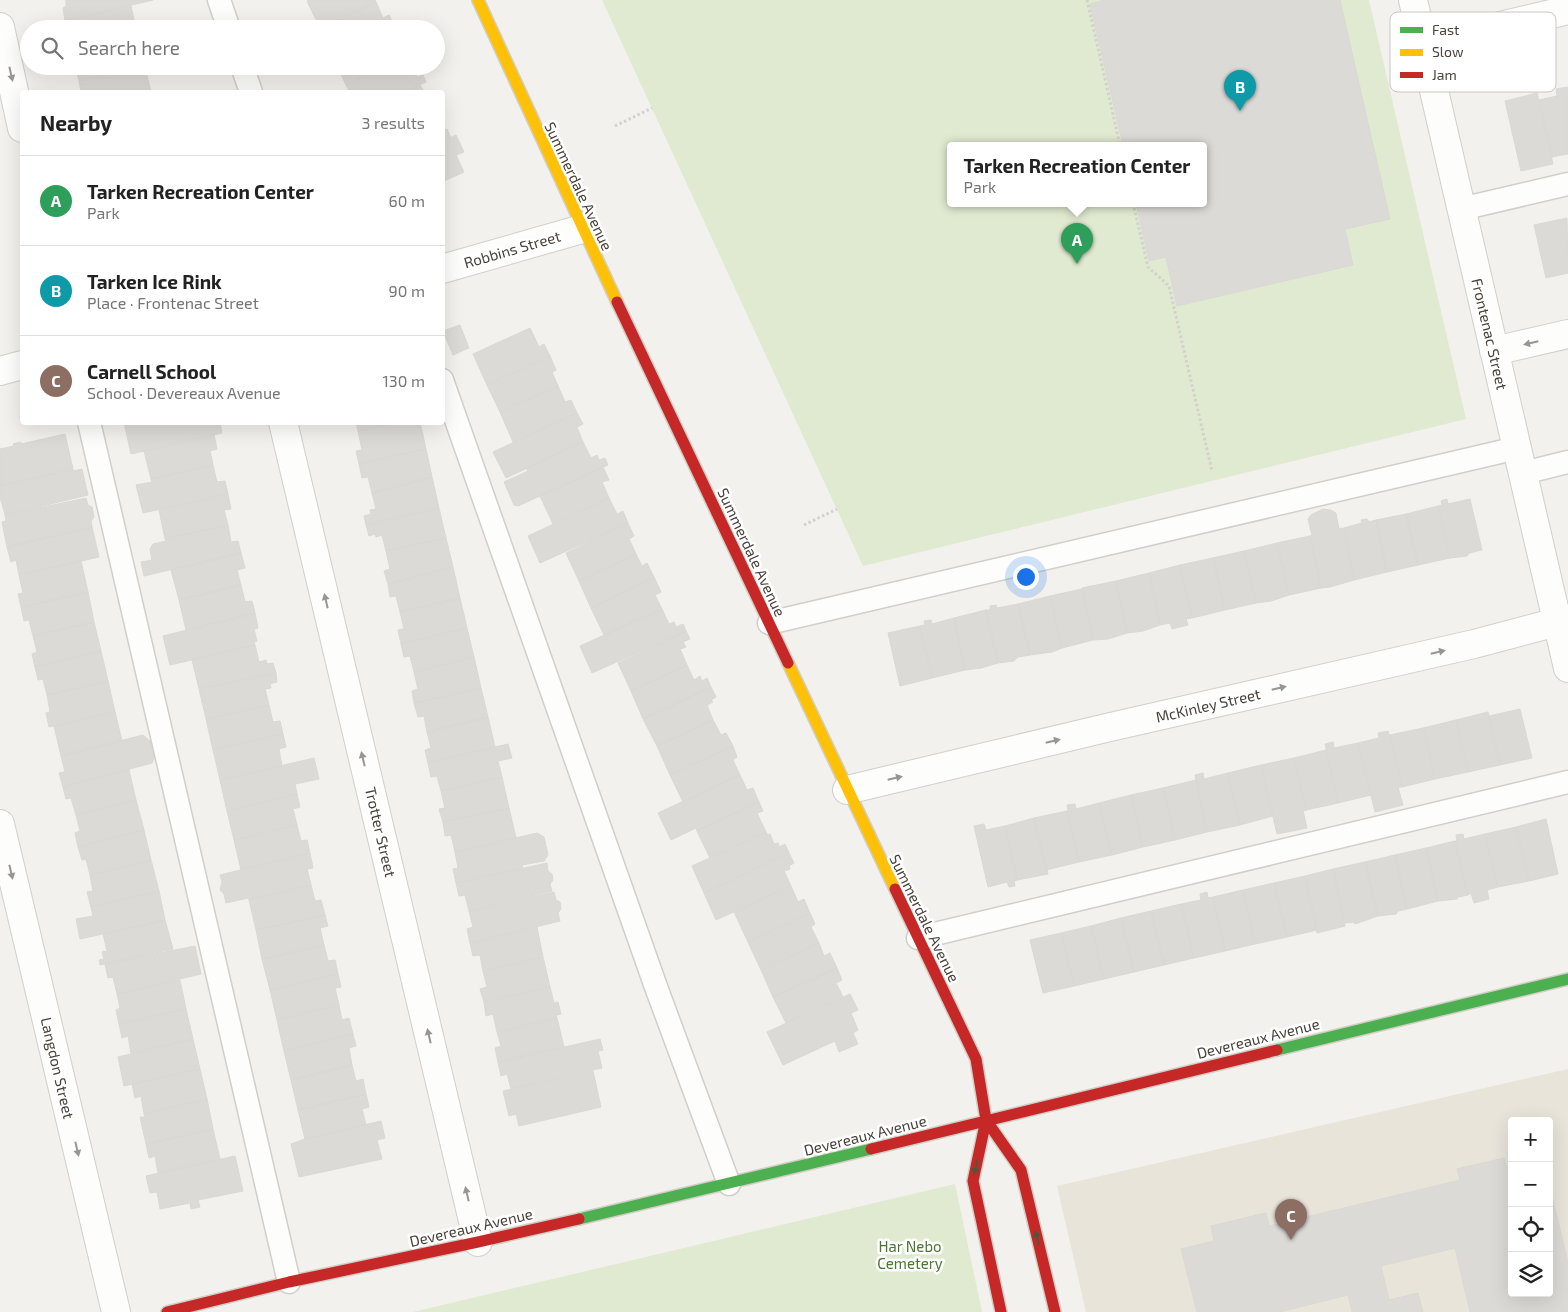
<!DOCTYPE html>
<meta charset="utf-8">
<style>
:root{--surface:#fff;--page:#f2f2f2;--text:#222;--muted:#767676;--line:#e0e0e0;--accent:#847f79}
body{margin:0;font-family:"Exo 2",sans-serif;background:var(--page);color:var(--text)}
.controls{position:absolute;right:15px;bottom:15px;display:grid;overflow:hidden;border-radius:5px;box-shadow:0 5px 20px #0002}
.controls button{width:45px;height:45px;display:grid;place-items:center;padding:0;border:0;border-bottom:1px solid var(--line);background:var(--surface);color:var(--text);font:25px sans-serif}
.you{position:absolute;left:1025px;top:576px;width:18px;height:18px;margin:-12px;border:4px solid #fff;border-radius:50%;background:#1a73e8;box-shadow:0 0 0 8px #1a73e833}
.badge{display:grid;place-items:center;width:32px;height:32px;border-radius:50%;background:var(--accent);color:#fff;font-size:16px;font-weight:700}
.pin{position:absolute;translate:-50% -41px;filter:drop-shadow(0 1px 2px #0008)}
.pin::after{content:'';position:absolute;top:26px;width:18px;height:15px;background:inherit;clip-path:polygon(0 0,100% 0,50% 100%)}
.popup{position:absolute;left:947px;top:142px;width:260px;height:65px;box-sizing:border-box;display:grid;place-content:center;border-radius:5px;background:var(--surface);filter:drop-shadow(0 1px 4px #0005);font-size:16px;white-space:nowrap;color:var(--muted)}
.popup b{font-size:19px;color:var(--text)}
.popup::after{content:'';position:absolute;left:50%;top:100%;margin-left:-10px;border:10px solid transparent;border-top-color:var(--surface)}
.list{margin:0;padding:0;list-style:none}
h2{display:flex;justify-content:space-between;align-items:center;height:65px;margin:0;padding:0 20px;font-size:21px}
h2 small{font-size:16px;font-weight:400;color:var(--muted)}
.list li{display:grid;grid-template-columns:32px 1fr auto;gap:15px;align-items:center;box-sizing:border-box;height:90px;padding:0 20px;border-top:1px solid var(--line)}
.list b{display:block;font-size:19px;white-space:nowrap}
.list p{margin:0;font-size:16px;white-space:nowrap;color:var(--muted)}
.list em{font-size:16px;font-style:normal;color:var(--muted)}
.icon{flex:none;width:28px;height:28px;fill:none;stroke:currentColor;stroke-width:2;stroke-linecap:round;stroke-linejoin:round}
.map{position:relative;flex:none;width:1568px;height:1312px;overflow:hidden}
.search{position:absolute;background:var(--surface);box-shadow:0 5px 20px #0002;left:20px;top:20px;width:425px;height:55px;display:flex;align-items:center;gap:12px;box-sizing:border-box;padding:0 18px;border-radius:28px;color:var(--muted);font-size:19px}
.panel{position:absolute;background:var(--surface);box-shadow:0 5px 20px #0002;left:20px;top:90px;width:425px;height:335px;border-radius:5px}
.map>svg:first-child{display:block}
.education{fill:#e8e4da;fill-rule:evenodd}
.green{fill:#e0ead0;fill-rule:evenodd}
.building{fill:#dcdad6;stroke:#dad8d3}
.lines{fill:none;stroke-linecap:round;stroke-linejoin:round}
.lane-casing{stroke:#d0cfcb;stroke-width:25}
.street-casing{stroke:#d0cfcb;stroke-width:30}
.fast-casing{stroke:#d0cec5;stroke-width:14}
.slow-casing{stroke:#d0cec5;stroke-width:14}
.jam-casing{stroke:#d0cec5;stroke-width:14}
.path{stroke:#d2d1cb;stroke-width:3;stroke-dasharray:2.5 2.5;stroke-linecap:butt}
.lane{stroke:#fdfdfc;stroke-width:22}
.street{stroke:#fdfdfc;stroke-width:28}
.fast{stroke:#4caf50;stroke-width:11}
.slow{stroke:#ffc107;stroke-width:11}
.jam{stroke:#c62828;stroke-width:11}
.oneway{fill:#999691}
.oneway2{fill:#49583e}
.labels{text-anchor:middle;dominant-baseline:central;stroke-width:5;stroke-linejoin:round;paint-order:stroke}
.street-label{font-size:15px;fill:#48423a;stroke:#fff}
.park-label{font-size:15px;fill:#4b7631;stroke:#fff}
.key{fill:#fff;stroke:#c8c6c4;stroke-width:1}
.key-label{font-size:14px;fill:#48423a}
</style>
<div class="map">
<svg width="1568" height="1312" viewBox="0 0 1568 1312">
<rect width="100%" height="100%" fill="#f2f1ed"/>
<path class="education" d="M1568,1069v243h-482l-29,-126zM1512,1121h37v172h-37z"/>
<path class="green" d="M602,0h767l97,419 -603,147zM951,145h252v58h-252z
M955,1184l27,128h-569z"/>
<path class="building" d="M66,0h87l-88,21 -2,-13 3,-2z
M309,0h66l1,2 -56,26 -13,-27z
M1104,0h236l50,219 -45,10 8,36 -176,41 -11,-49 -17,4 -13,-58h67v-58h-80l-33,-141z
M376,2l7,16 6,-3 6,13 -75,1z
M131,6l5,23h-69l-2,-8z
M82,66h66l-69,15 -3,-13z
M337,66h49l-40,19z
M386,66h20l3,8 6,-3 2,6 6,-2 3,7 -23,10h-53l-4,-7z
M145,67l6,25h-70l-2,-11z
M420,85l4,7h-21z
M1568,87v67l-16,3 -13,-57 18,-4 -1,-7z
M1537,93l16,71 -32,7 -16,-70z
M447,129l4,9 -9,4v-11z
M456,135l8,17 -8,3 8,17 -22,10v-40z
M1567,218l1,55 -22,5 -12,-53z
M460,325l9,23 -16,7 -10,-24z
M530,328l9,19 5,-3 6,12 -63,29 -14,-31z
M550,356l6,14 -4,2 6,14 -58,26 -13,-27z
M558,386l7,16 6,-2 6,13 -64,29 -13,-30z
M577,413l6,11 -6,3 6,15 -77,36 -13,-26z
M124,422h96l2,11 -91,21z
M356,422h42l-40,9z
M398,422h22l6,27 -67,15 -3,-13 6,-1 -4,-19z
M65,434l8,35 -73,17v-37l14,-3 -1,-2 8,-2v2z
M214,434l3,15 -7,2 3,14 -62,14 -7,-28z
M583,442l8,16 6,-3 2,5 6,-2 3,7 -90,41 -4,-1 -10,-23 24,-11 -2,-3z
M426,449l6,28 -60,16 -4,-16 -6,1 -3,-14z
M213,465l4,17 8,-1 3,13 -85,19 -7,-28 16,-3 -1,-3z
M603,467l6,13 -7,2 7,16 -56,26 -13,-28z
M73,469l1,2 8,-2 6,26 -83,20 -4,-15h-1v-14z
M432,477l7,31 -73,17 -2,-9 7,-2 -1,-4 6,-1 -4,-16z
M228,494l3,15 -7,1 4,15 -63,14 -6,-29z
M86,498l2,7 4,2 2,10 -3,4 1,6 -85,20 -5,-25 4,-1 -1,-6z
M609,498l8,16 6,-3 5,12 -88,40 -12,-27z
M1447,499l1,5 22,-5 12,51 -13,3 -2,3 -17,2 -12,-52 4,-1 -1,-4z
M1438,506l12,52 -32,7 -12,-51z
M439,508l7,30 -60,13 -4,-16 -6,2 -1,-3 -6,2 -3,-11z
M1323,509l8,1 5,3 3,16 4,-1 11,52 -24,7 -9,1 -11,-52 2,-1 -4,-16 3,-4z
M1406,514l12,51 -31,7 -11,-52z
M1367,519l2,3 7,-2 11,52 -33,8 -10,-52 18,-5 -1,-3z
M628,523l6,13 -5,3 7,15 -57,27 -13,-28z
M228,525l3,17 7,-1 3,12 -97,23 -3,-14 11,-2 -2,-11 3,-5 13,-3 -1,-2z
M92,527l7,30 -80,18 -3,-15 -5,2 -4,-15z
M1310,536l11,52 -32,7 -12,-52z
M446,538l7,29 -65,17 -4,-13 6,-2 -4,-18z
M1277,543l12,52 -18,6 -15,2 -12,-52z
M1244,551l12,52 -31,7 -12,-52z
M241,553l4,15 -8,2 4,15 -62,15 -8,-30z
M636,554l6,12 5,-3 7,14 -63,31 -12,-27z
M1213,558l12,52 -33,8 -12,-53z
M81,561l7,31 -67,15 -3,-13 5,-1 -4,-18z
M1180,565l12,53 -6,1 2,6 -16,4 -2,-6 -10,2 -11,-52z
M453,567l7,31 -60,14 -4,-16 -6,1 -2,-13z
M1149,573l11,52 -17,6 -16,2 -11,-52z
M654,577l7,15 -6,3 7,14 -58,26 -13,-27z
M1116,581l11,52 -19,6 -15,1 -11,-52z
M241,585l4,17 7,-1 3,12 -69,17 -7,-30z
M1082,589l11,51 -31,8 -12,-52z
M88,592l6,30 -61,14 -4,-16 -5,1 -3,-14z
M1050,596l12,52 -10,4 -22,3 -12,-51z
M460,598l7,30 -66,16 -3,-14 6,-1 -4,-17z
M1018,604l12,51 -12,2 -4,4 -16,2 -12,-53h4v-4l6,-1 1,3z
M662,609l7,15 5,-2 2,5 7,-3 3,7 -94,42 -12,-27z
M986,610l12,53 -17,5 -16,2 -11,-52z
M255,613l3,15 -4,1 3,12 -3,1 1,3 -85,20 -7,-29z
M954,618l11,52 -33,8 -12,-52 5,-1 -1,-4 7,-1 1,4z
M94,622l7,29 -66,16 -3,-13 5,-2 -4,-16z
M920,626l12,52 -32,8 -12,-53z
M467,628l7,29 -60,15 -4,-16 -6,1 -3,-13z
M686,631l4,8 -7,3 3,5 -6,2 7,16 -56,26 -13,-28z
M255,645l4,17 7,-2 1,4 6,-1 3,10 -77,16 -7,-29z
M101,651l7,30 -61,14 -4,-16 -5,1 -3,-13z
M474,657l7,31 -67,15 -2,-12 6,-2 -4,-17z
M687,665l7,15 6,-4 2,5 5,-3 4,9 -68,32 -12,-28z
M276,673l1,9 -7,2 1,4 -6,1 4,16 -63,14 -7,-30z
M108,681l7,31 -66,15 -3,-14 4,-1 -3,-17z
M711,687l5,10 -5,3 2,2 -6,3 6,15 -56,26 -14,-27z
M481,688l7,29 -61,15 -3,-16 -6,1 -4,-14z
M269,705l4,17 7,-1 3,13 -70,16 -7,-31z
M1520,709l12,49 -32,7 -11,-49z
M115,712l7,29 -61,15 -7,-30z
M1488,712l12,53 -32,7 -12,-52z
M488,717l7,30 -67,16 -3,-13 6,-2 -4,-16z
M713,720l8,15 5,-2 7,13 -63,29 -13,-29z
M1456,720l12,52 -33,7 -12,-51z
M1423,728l12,51 -33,8 -12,-52z
M1388,731l1,4h1l12,52h-4l5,18 -28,7 -17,-69 21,-5 -1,-5z
M283,734l3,13 -7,2 3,17 -62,14 -7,-30z
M143,735l7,6 4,17 -2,5 -89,24 -4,-14 6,-1 -4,-16z
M1333,742l1,6 24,-5 13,52 -33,8 -13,-59z
M508,744l4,14 -14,3 4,16 -61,14 -4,-15 -6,1 -3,-14z
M733,746l4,11 -4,3 7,15 -57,27 -13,-27z
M1326,750l12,53 -32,7 -12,-52z
M314,758l5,21 -24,5 2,10 -70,17 -7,-31z
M1294,758l12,52 -3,1 4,17 -30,6 -16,-69z
M1261,765l12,51 -33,9 -12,-52z
M129,770l7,30 -60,15 -5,-17 -5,1 -3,-12z
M1203,773l1,6 24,-6 12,52 -33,7 -12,-57z
M740,775l7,15 6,-2 6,14 -62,29 -1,-3 -25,12 -13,-27z
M502,777l7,31 -66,14 -4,-13 6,-1 -4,-17z
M1196,780l11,52 -32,8 -12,-52z
M1163,788l12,52 -32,7 -12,-52z
M297,794l3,13 -7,2 4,16 -63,15 -7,-29z
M1131,795l12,52 -31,8 -13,-52z
M136,800l8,30 -66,17 -3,-14 5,-2 -4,-16z
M759,802l4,9 -6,2 9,19 -56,26 -13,-27z
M1099,803l13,52 -33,7 -12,-51 1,-1 -1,-5 8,-1 1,5z
M509,808l7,30 -61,14 -4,-17 -6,1 -2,-14z
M1067,811l12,51 -33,8 -12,-52z
M1034,818l14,56 -31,6 -12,-54z
M1546,819l12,55 -29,7 -13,-54z
M984,824l2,6 19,-4 12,54 -3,1 1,5 -6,1 -2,-5 -19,5 -14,-61z
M297,825l4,16 6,-1 3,13 -69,17 -7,-30z
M1516,827l13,54 -31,6 -13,-53z
M144,830l7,30 -61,15 -4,-16 -4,1 -4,-13z
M766,832l2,3 2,-1 4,10 4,-1 1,4 6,-3 4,9 -85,40 -12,-27z
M537,833l7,4 4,18 -4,6 -22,4 1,3 -67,15 -3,-14 5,-1 -3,-16z
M1463,834l1,5 21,-5 13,53 -11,3 2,9 -15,4 -3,-10 -3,2 -13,-54h2l-1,-6z
M1455,841l13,54 -10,2 -1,2 -19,2 -12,-53z
M1426,848l12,53 -31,8 -12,-54z
M310,853l3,15 -6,1 4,16 -62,15 -1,-2 -22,5 -2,-9 -4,-4 2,-8 -2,-7z
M789,853l5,10 -5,3 1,3 -6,2 7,15 -75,34 -12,-27z
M1395,855l12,54 -9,2 -2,3 -18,2 -13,-54z
M151,860l8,31 -68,16 -4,-15 6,-1 -3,-16z
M1365,862l13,54 -23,8 -2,-2 -8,1 -12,-54z
M547,863l1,8 4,3 1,6 -3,4 2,7 -83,20 -4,-16 -6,1 -3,-13z
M1333,869l12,57 -28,7 -12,-57z
M1305,876l12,54 -30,7 -13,-54z
M1274,883l13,54 -32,7 -12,-54z
M311,885l4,16 6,-1 4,15 -69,15 -7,-30z
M791,886l7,16 6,-3 6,14 -62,29 -14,-30z
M1243,890l12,54 -30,7 -12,-54z
M159,891l6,29 -85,19 -4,-20 17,-3 -2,-9z
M554,892l2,8 4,2 1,7 -3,4 2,8 -90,22 -3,-14 6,-2 -4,-16z
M1207,892l1,6 5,-1 12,54 -31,7 -13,-54 20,-4 -1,-6z
M1181,904l13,54 -30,7 -13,-54z
M1151,911l13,54 -30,7 -13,-54z
M810,913l5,11 -4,3 8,16 -58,27 -13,-28z
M325,915l3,11 -8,2 4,17 -62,14 -6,-29z
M1121,918l13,54 -30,7 -13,-53z
M165,920l8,29 -73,16 -1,-5 5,-1 -2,-7 5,-1 -4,-17z
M1091,926l13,53 -30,7 -13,-53z
M537,927l6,30 -60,14 -3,-16 -7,1 -3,-13z
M1061,933l13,53 -31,7 -13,-53z
M819,943l5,13 6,-3 7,15 -64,29 -12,-27z
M324,945l4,16 7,-1 3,14 -68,16 -8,-31z
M195,946l6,28 -84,20 -4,-17 -5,1 -3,-14z
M543,957l7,30 -66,15 -4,-13 7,-2 -4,-16z
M837,968l5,12 -6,3 7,14 -57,26 -13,-26z
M338,974l3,13 -6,1 4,17 -62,15 -7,-30z
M180,980l6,29 -67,15 -3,-14 4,-2 -3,-14z
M550,987l4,16 4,-1 3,12 -5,1 1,3 -60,14 -4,-18 -7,2 -2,-14z
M850,994l8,16 -7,3 7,17 -5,3 5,11 -19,8 -4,-11 -52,24 -16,-33z
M339,1005l3,15 7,-2 4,16 -69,17 -7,-31z
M186,1009l7,30 -62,14 -3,-17 -6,2 -3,-14z
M557,1018l7,29 -66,15 -3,-14 6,-2 -4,-14z
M353,1034l3,12 -7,2 3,17 -61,15 -7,-29z
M193,1039l7,30 -76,17 -6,-29z
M600,1039l3,11 -5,1 4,17 -91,21 -4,-15 -6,2 -3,-14z
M352,1065l4,16 7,-2 3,15 -68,16 -7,-30z
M200,1069l7,30 -63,15 -3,-18 -6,2 -3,-14z
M593,1071l8,36 -82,19 -3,-12 -7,2 -6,-25z
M366,1094l3,13 -7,2 4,16 -61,14 -7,-29z
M207,1099l6,30 -67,15 -6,-27h5l-1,-3z
M381,1121l4,17 -8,2 5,19 -83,18 -8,-33 14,-5z
M213,1129l7,30 -62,14 -3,-17 -6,2 -3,-14z
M235,1156l8,35 -45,9 2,7 -9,2 -1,-6 -30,6 -3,-17 -7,1 -4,-17z
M1504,1158l3,10 5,-1v126h37v-109l19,78v50h-98l-15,-64 -74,18 8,34 29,-7 5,19h-71l-4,-17 -68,17h-83l-16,-63 33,-8 -3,-15 55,-13 3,13 191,-46 -3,-11z"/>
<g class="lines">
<g class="lane-casing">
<path id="lane" d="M219,0l10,29
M242,66l9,26
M1461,209l107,-25
M442,380l214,607 73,197
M89,422l200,860
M1523,473l45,-11
M769,623l748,-175
M918,938l650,-156"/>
</g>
<g class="street-casing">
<path id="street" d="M1413,0l155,668
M0,27l22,101
M1423,44l145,-34
M442,269l140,-40
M1494,351l74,-17
M0,371l22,-6
M283,422l195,820
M847,790l259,-62 368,-84 94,-25
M0,824l116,488"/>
</g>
<g class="fast-casing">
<path id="fast" d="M1277,1050l291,-71
M579,1219l292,-70"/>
</g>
<g class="slow-casing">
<path id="slow" d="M478,0l139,302
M788,663l107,226"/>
</g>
<g class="jam-casing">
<path id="jam" d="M617,302l171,361
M895,889l81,170 10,61 -13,61 28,131
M986,1120l35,50 34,142
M871,1149l406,-99
M167,1312l122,-30 189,-40 101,-23"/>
</g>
<path class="path" d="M1087,0l33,145
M615,126l37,-18
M1133,203l15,64 21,19 43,185
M804,525l33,-16"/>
<use href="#lane" class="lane"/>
<use href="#street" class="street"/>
<use href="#fast" class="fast"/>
<use href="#slow" class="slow"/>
<use href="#jam" class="jam"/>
</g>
<defs><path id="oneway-solid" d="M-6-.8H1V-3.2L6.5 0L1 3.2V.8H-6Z" transform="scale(1.25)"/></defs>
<g class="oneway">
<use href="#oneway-solid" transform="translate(11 74) rotate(77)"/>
<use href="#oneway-solid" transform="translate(1531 343) rotate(167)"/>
<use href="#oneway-solid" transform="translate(326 601) rotate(-103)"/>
<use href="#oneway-solid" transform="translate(1438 652) rotate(-13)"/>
<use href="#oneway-solid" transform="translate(1279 688) rotate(-13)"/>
<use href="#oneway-solid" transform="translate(1053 741) rotate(-13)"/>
<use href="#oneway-solid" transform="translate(363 759) rotate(-103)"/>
<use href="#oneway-solid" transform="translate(895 778) rotate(-13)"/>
<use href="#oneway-solid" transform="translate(11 872) rotate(77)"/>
<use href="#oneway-solid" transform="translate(429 1036) rotate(-103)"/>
<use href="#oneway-solid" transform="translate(77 1149) rotate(77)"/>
<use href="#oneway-solid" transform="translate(467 1194) rotate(-103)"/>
</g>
<g class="oneway2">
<use href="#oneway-solid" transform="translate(976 1167) rotate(103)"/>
<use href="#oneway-solid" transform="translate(1037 1238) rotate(-103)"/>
</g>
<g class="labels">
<g class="street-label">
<text transform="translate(579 186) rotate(65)">Summerdale Avenue</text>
<text transform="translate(512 249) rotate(-16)">Robbins Street</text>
<text transform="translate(1490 334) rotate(77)">Frontenac Street</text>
<text transform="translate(752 552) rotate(65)">Summerdale Avenue</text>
<text transform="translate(1208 705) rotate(-13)">McKinley Street</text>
<text transform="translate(381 832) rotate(77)">Trotter Street</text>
<text transform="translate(925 918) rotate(64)">Summerdale Avenue</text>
<text transform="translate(1258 1038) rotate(-14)">Devereaux Avenue</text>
<text transform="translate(58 1068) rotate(77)">Langdon Street</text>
<text transform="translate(865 1135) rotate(-14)">Devereaux Avenue</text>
<text transform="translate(471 1227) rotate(-13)">Devereaux Avenue</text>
</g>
<g class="park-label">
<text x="910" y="1246">Har Nebo<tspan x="910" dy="17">Cemetery</tspan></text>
</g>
</g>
<rect x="1390" y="12" width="166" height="80" rx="8" class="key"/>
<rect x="1400" y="27" width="23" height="6" fill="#4caf50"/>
<rect x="1400" y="49" width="23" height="7" fill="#ffc107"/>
<rect x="1400" y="72" width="23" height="6" fill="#c62828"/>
<g class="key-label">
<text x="1432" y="35">Fast</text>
<text x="1432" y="57">Slow</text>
<text x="1432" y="80">Jam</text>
</g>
</svg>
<div class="controls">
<button>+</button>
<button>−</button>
<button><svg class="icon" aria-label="locate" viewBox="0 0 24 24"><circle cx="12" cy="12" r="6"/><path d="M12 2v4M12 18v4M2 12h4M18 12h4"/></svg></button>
<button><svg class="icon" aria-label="layers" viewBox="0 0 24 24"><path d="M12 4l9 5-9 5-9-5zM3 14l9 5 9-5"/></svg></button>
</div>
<div class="you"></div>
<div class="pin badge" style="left:1077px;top:264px;background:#2e9e5b">A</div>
<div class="popup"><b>Tarken Recreation Center</b>Park</div>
<div class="pin badge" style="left:1240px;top:111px;background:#0f9aa8">B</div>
<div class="pin badge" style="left:1291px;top:1240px;background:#8d6e63">C</div>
<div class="search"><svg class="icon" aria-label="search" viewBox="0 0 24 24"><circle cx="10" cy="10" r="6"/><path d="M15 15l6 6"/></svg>Search here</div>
<section class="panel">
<h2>Nearby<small>3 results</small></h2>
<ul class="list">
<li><span class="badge" style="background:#2e9e5b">A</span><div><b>Tarken Recreation Center</b><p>Park</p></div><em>60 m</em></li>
<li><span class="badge" style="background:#0f9aa8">B</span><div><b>Tarken Ice Rink</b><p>Place · Frontenac Street</p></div><em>90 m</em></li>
<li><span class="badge" style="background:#8d6e63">C</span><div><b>Carnell School</b><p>School · Devereaux Avenue</p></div><em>130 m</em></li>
</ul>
</section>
</div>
